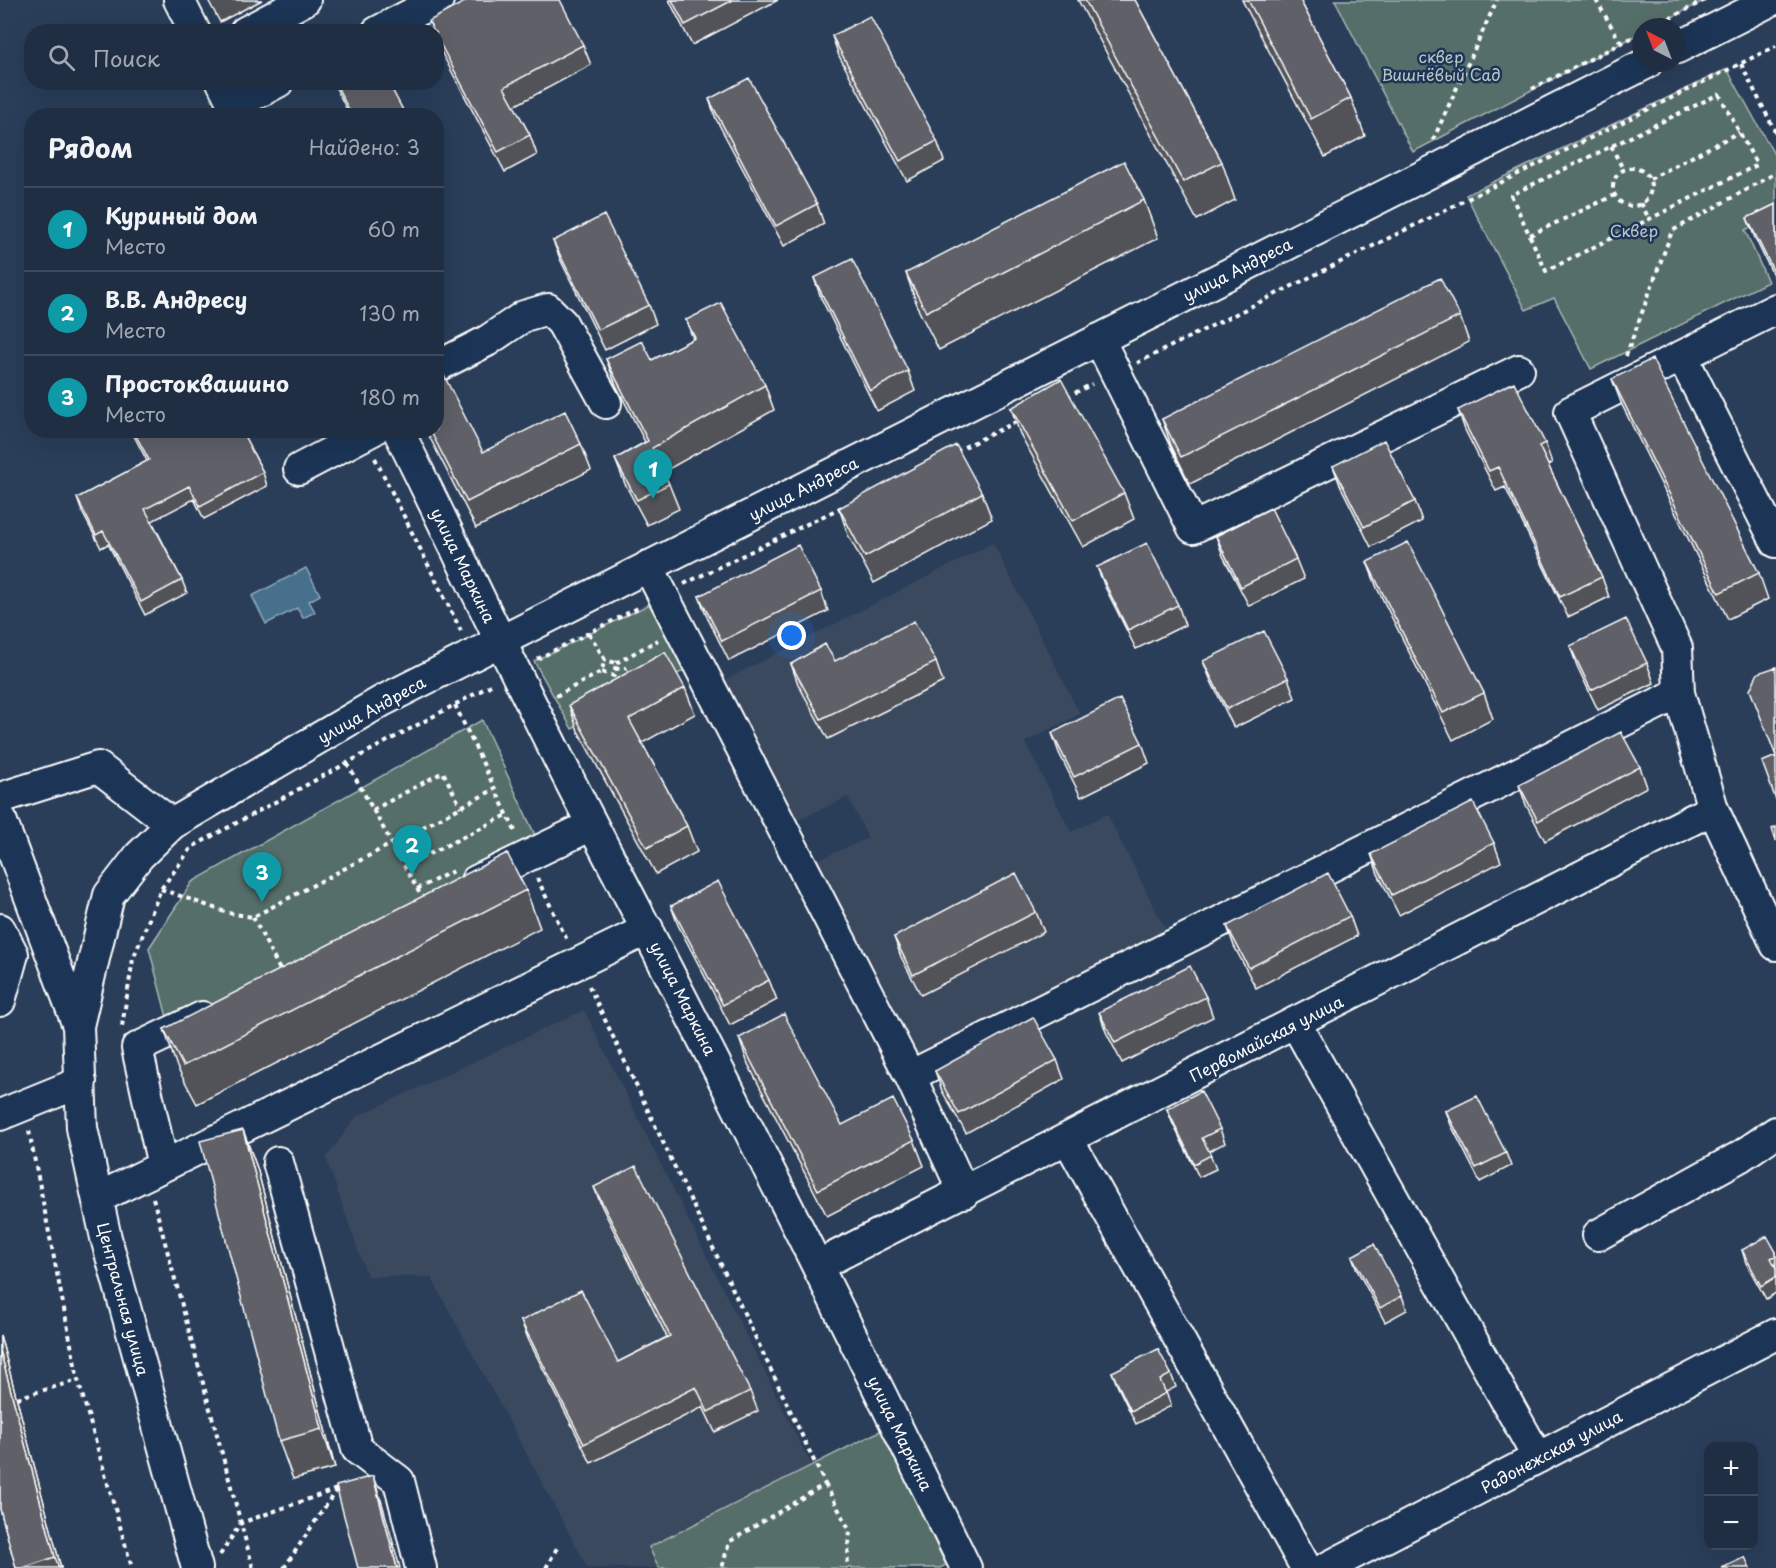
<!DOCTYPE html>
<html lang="ru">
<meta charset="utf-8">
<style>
:root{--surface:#202e44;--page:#28364b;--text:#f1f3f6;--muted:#a2a8b2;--line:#3d4a5d;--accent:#ff9aa2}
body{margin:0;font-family:"Playpen Sans",sans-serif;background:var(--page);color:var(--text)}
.controls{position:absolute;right:18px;bottom:18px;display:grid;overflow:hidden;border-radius:12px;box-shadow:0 6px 24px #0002}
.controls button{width:54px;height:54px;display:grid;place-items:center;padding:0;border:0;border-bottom:2px solid var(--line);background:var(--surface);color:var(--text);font:30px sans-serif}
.compass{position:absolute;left:1632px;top:18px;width:54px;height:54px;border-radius:50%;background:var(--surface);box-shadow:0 6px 24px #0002;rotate:318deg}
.you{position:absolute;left:792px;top:636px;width:21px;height:21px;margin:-15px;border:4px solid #fff;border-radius:50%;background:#1a73e8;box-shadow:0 0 0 9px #1a73e833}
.badge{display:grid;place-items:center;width:39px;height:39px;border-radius:50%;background:var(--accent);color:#fff;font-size:20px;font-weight:700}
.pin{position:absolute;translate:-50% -50px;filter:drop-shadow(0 2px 3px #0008)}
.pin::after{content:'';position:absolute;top:32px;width:21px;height:18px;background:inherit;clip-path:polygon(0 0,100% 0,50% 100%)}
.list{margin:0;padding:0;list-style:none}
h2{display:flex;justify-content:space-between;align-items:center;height:78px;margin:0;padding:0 24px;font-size:26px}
h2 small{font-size:20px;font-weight:400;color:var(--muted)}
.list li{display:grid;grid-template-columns:39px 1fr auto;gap:18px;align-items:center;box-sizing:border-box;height:84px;padding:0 24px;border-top:2px solid var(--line)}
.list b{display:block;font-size:22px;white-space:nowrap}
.list p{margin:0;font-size:20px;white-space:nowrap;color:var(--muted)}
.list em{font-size:20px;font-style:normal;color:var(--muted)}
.icon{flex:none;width:33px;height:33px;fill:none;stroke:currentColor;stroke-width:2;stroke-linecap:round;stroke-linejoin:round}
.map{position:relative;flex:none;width:1776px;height:1568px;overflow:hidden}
.search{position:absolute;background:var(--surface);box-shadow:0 6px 24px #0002;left:24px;top:24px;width:420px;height:66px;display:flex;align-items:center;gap:15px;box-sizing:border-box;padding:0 21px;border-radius:24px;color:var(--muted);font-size:22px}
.panel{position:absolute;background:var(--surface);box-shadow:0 6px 24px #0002;left:24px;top:108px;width:420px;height:330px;border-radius:24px}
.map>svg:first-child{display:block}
.built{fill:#3a485e}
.green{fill:#576e6a;stroke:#abb6b4;stroke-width:1.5}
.water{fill:#46708d;stroke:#90a9bb;stroke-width:1.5}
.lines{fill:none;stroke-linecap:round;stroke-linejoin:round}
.minor-casing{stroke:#fff;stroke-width:34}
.path{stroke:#fff;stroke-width:4;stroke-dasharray:4.5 4.5;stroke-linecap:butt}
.minor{stroke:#1d3557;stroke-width:30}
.wall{fill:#515359;stroke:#fff;stroke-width:1.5}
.shaded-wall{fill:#424449;stroke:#fff;stroke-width:1.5}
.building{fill:#5e6168;stroke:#fff;stroke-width:1.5}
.labels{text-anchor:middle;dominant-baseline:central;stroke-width:5;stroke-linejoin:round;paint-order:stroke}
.park-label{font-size:16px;fill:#bcc5c3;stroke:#1d3557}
.street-label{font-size:16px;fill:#fff;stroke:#1d3557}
</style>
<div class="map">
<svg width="1776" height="1568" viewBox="0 0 1776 1568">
<rect width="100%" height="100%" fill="#2a3e5a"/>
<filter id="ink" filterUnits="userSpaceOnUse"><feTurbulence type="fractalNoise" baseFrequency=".0167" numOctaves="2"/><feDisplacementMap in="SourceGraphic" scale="12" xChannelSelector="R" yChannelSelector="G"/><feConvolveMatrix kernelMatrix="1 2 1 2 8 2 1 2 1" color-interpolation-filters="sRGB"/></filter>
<g filter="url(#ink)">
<path class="built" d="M993,543l87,171 -55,28 46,90 36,-18 60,118 -251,128 -102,-198 54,-24 -20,-41 -50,23 -75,-139z
M584,1010l227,455 -162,81 10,22h-71l-157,-291 -64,-1 -41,-118 30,-41z"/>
<path class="green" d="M1335,0h370l-52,27h-12v6l-228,119z
M1727,69l49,89v59l-31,13 23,52 -177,87 -37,-71 -28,12 -60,-115z
M660,599l35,66 -123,64 -38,-68z
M482,720l58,126 -370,183 -21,-81 43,-66z
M882,1430l64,135 -6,3h-281l-10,-21z"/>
<path class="water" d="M306,568l14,27 -11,6 6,11 -12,6 -6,-10 -31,16 -14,-28z"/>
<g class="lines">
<g class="minor-casing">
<path id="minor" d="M179,0l16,32
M245,32l60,-32
M377,32l61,-32
M1677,48l95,-48
M222,82l17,34
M234,105l44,-23
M1776,309l-206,103 107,236 2,45 34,116 63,136
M1099,339l94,189 326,-158
M1682,356l94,186
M436,367l51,-26 37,-25 24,-7 14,14 44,80
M398,430c65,132 127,266 195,396 128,246 252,493 373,742
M299,469l74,-39
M648,566l262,510 54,117
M0,798l98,-31 74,57
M0,817l78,209
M476,881l116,-56
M0,929l13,25 -13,47
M1295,1022l243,436
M910,1076l769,-383
M0,1115l81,-33
M1068,1139l238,429
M278,1162l79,287 42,32 22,87
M163,1166l-26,-118 65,-31
M98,1198l550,-269
M1598,1235l143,-79 35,-24
M819,1265l894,-456
M197,1568l-91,-330 -24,-110 -4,-102 31,-131 30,-39 33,-32 210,-123 1265,-638
M1326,1568l450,-234"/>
</g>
<path class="path" d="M1596,0l25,43
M1653,27l52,-27
M1741,64l35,69
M1532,89l109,-56
M1719,94l38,71 -211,106 -35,-76z
M1433,140l64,-140
M1611,146l12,23
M1613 187a19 19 0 1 1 38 0a19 19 0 1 1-38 0Z
M1650,179l89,-47
M1641,203l8,16
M1530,235l85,-40
M1626,356l46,-125 104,-58
M1137,363l639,-317
M1067,397l25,-13
M956,451l64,-31
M375,458l86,173
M684,584l158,-77
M589,633l16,27 -4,12 13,4 2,-13 -11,-3
M537,659l103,-52
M616,663l42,-23
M615,669l12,-1
M556,696l45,-24
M455,705l61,128
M347,763l77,138
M373,810l70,-38 18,35
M405,866l102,-51
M537,878l31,64
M161,889l67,24 25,4 242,-128
M417,889l36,-18
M253,917l28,55
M589,986l236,498 -96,58 -7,26
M122,1026l11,-67 28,-70 31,-42 301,-163
M29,1131l49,249 54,188
M153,1198l100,370
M17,1398l61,-18
M825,1484l25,47 -3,37
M220,1555l21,-32 96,-34
M284,1568l53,-79
M546,1568l11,-20"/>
<use href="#minor" class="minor"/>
</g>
<path class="wall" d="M208,0h54l-42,22z
M669,0h109l-86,45z
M1078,0h57l87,162 13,38 -38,20z
M1242,0h58l51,98 14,38 -40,21z
M429,21l154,24 8,20 -77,41 16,29 7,20 -32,17 -69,-130v-10h-3z
M832,36l105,105 7,20 -37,20 -68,-125z
M333,82h55l18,34h-56z
M709,99l108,105 7,20 -40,22 -68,-127z
M1144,200l14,38 -219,112 -20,-39 -13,-38z
M1776,204v77l-21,-43 -8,-20z
M553,241l96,64 7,19 -51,26 -44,-89z
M814,278l94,93 7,20 -38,20 -56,-113z
M1460,316l9,26 -279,142 -19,-39 -9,-26z
M686,320l79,65 9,25 -111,62 6,12 10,25 -32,16 -22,-41 -10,-25 30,-17 -29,-57 -10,-26 46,1 41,-21z
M1612,379l147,194 9,26 -40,20 -106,-214z
M1011,408l113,85 10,26 -51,28 -63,-113z
M1458,410l87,33 7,20 -4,2 54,112 7,20 -41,20 -63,-130 -9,4 -31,-61z
M131,430h110l22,42 4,14 -63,33 -10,-20 -42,22 30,59 5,13 -42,22 -37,-71 -7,4 -19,-36 -5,-14 70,-37z
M426,430h10l47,22 98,-8 10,26 -115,58z
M1333,466l82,35 7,20 -51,26 -31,-62z
M982,493l10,26 -118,64 -26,-48 -9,-27z
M1216,536l80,23 8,20 -55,27 -26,-50z
M1367,562l117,131 9,26 -40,21 -76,-152z
M1097,567l81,38 7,20 -49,24 -31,-62z
M821,591l7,20 -99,50 -23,-46 -7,-19z
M1570,646l77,17 7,20 -56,27 -21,-44z
M835,661l101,1 7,20 -115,57 -30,-55 -7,-20z
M1203,661l85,17 7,20 -61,30 -23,-47z
M685,688l10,26 -53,29 45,83 10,26 -41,22 -78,-143 -9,-26z
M1052,733l90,10 7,20 -68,34 -22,-44z
M1640,767l7,20 -102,54 -19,-36 -7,-20z
M1494,843l7,19 -102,53 -21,-41 -7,-20z
M526,890l14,38 -343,176 -20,-37 -13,-38z
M671,906l98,74 8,20 -47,25 -52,-100z
M1036,912l8,20 -123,63 -20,-38 -7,-20z
M1350,916l7,20 -101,52 -22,-42 -7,-20z
M1206,997l7,20 -91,46 -16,-31 -7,-20z
M739,1038l103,87 72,15 10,26 -97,50 -79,-152z
M1057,1060l7,19 -98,54 -24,-42 -7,-20z
M1167,1109l53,20 5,14 -16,8 7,18 -17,8 -27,-55z
M1446,1111l60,42 5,13 -31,16 -29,-57z
M243,1130l14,38 78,300 -42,11 -14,-38z
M594,1187l156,204 8,20 -43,21 -12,-25 -112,56 -62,-122 -8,-20 97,41 49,-25 -65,-130z
M1742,1250l34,2v41l-10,6 -20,-36z
M1352,1256l50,40 5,14 -22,12 -28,-52z
M0,1335l61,233h-45l-16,-59z
M1112,1372l59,2 5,13 -10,5 5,14 -35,18 -19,-39z"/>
<path class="shaded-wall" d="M243,1130l14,38 78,300 -13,-39z
M0,1335l61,233h-2l-4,-11 -55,-207z
M373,1476l9,27 18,65h-3z"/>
<path class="building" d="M468,0h92l23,45 -79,42 26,48 -32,17 -62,-116v-4h-2l-5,-11z
M672,0h61l-48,25z
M1085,0h50l87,162 -39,20z
M1248,0h52l51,98 -40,21z
M870,16l67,125 -37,20 -68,-125z
M749,78l68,126 -41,22 -67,-127z
M335,82h53l18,34h-54z
M1124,161l20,39 -218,112 -20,-39z
M1776,204v68h-2l-27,-54z
M604,215l45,90 -51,25 -45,-89z
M852,259l56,112 -38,20 -56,-113z
M1440,278l20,38 -279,141 -19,-38z
M721,303l44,82 -113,63 17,36 -32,16 -22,-41 33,-18 -42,-82 36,-18 10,19 43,-22 -9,-18z
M1652,359l107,214 -40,20 -107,-214z
M436,360l47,92 82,-41 16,33 -114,58 -37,-72h6z
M1061,379l63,114 -51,28 -62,-113z
M1514,382l31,61 -6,3 63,131 -42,20 -62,-130 -9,4 -31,-61z
M133,430h108l22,42 -63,34 -11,-20 -44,23 37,71 -41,22 -38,-71 -7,4 -19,-37 72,-38z
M1384,440l31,61 -51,26 -31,-61z
M956,445l26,48 -117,64 -26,-49z
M1271,508l25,51 -55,28 -25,-51z
M1408,542l76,151 -41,20 -76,-151z
M1147,543l31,62 -50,25 -31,-63z
M798,545l23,46 -99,50 -23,-45z
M1626,619l21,44 -56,27 -21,-44z
M914,621l22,41 -115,57 -30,-55 34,-20 10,17z
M1264,631l24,47 -61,31 -24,-48z
M665,652l20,36 -56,31 58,107 -40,22 -78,-143z
M1776,667v133l-14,-38 14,-6 -26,-66 8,-17z
M1120,699l22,44 -68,34 -22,-44z
M1621,732l19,35 -102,54 -19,-36z
M1473,802l21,41 -102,52 -21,-41z
M1776,827v14l-4,-12z
M507,853l19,37 -343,176 -19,-37z
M1016,873l20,39 -123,63 -19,-38z
M1328,873l22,43 -101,52 -22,-42z
M718,881l51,99 -46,25 -52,-99z
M1190,966l16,31 -91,46 -16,-31z
M784,1014l58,111 51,-26 21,41 -96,50 -79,-152z
M1033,1017l24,43 -98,54 -24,-43z
M1201,1091l19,38 -18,9 9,17 -17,9 -27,-55z
M1477,1096l29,57 -30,15 -30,-57z
M243,1130l79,299 -43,12 -79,-300z
M636,1166l114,225 -42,21 -12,-25 -112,57 -63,-123 60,-31 37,72 52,-26 -76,-149z
M1767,1236l9,16v4l-5,2 5,10v9l-15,9 -19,-36z
M1374,1244l28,52 -22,12 -28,-52z
M1158,1349l13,25 -11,6 6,13 -35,18 -19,-39z
M0,1350l55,207 -32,11h-7l-16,-59z
M373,1476l24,92h-39l-22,-82z
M1745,1557l5,11h-28z"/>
</g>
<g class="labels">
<g class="park-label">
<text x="1441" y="56">сквер<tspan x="1441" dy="18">Вишнёвый Сад</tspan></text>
<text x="1634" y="230">Сквер</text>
</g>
<g class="street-label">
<text transform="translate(1237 269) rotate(-27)">улица Андреса</text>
<text transform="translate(803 488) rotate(-27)">улица Андреса</text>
<text transform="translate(464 565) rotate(64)">улица Маркина</text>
<text transform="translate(371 709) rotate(-29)">улица Андреса</text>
<text transform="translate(684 998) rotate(63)">улица Маркина</text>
<text transform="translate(1266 1038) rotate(-27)">Первомайская улица</text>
<text transform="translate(124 1299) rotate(75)">Центральная улица</text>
<text transform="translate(901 1433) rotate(64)">улица Маркина</text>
<text transform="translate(1551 1451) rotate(-28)">Радонежская улица</text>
</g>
</g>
</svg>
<div class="controls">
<button>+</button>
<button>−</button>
</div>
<svg class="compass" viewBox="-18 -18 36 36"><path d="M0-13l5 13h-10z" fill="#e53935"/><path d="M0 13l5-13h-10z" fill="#a2a8b2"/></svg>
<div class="you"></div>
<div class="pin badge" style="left:653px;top:499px;background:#0f9aa8">1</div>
<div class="pin badge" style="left:412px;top:875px;background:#0f9aa8">2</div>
<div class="pin badge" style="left:262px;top:902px;background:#0f9aa8">3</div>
<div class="search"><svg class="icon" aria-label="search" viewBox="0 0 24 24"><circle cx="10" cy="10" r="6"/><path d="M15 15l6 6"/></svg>Поиск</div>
<section class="panel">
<h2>Рядом<small>Найдено: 3</small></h2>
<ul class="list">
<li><span class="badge" style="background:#0f9aa8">1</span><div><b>Куриный дом</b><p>Место</p></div><em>60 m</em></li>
<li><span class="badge" style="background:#0f9aa8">2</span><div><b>В.В. Андресу</b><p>Место</p></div><em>130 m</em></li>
<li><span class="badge" style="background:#0f9aa8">3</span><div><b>Простоквашино</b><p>Место</p></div><em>180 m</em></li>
</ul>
</section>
</div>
